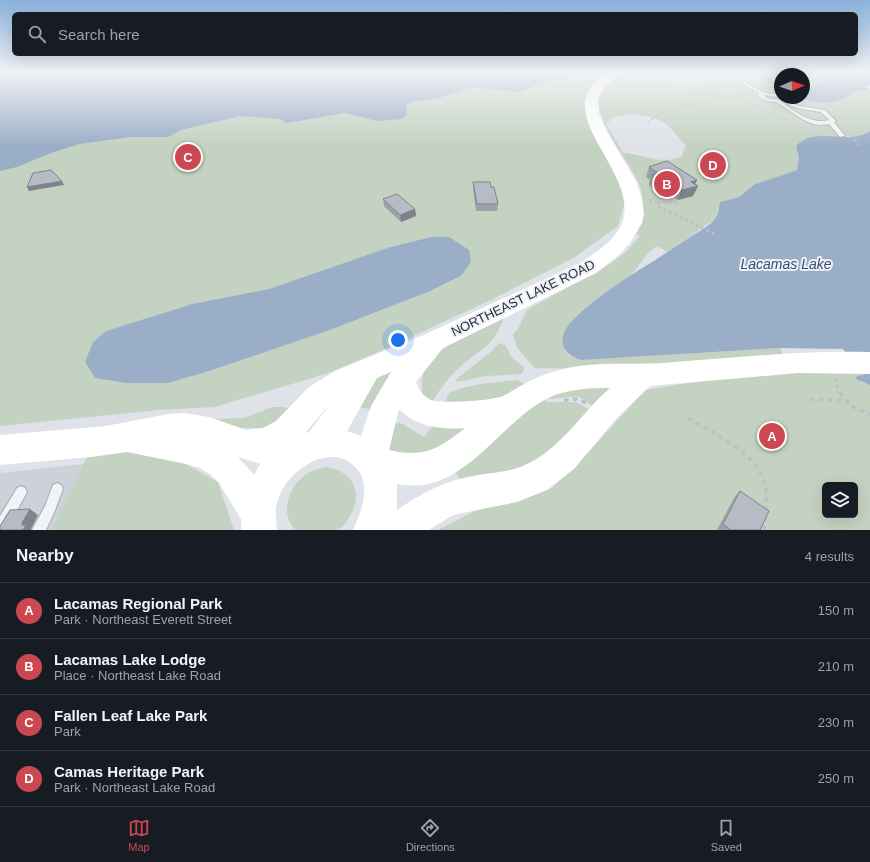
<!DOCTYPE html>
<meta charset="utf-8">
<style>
:root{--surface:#171b24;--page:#242831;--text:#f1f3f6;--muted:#9ea1a6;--line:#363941;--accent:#cb4752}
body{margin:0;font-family:Helvetica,sans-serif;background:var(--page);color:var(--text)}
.controls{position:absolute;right:12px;bottom:12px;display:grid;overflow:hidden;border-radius:6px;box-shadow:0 4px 16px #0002}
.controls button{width:36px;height:36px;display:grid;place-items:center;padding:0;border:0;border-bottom:1px solid var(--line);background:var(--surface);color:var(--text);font:20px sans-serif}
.compass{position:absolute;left:774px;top:68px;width:36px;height:36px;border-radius:50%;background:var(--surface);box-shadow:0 4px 16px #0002;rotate:88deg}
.you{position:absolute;left:398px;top:340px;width:14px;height:14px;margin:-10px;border:3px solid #fff;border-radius:50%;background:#1a73e8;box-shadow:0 0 0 6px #1a73e833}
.badge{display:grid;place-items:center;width:26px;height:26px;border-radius:50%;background:var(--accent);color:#fff;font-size:13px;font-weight:700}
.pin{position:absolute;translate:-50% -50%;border:2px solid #fff;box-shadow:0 1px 4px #0006}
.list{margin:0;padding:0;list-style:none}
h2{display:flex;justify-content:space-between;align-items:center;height:52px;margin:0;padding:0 16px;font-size:17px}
h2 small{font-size:13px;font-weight:400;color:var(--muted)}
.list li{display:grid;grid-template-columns:26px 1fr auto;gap:12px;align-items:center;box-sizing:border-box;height:56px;padding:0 16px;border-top:1px solid var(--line)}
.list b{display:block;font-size:15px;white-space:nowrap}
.list p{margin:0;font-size:13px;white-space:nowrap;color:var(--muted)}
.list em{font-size:13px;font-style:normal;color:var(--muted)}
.icon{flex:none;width:22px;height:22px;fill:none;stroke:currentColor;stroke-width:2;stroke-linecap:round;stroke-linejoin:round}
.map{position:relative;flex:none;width:870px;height:530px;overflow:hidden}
.search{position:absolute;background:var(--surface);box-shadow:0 4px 16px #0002;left:12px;right:12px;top:12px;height:44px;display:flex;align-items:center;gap:10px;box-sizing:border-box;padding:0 14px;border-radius:6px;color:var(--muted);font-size:15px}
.sheet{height:276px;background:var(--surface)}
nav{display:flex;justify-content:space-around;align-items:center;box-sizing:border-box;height:56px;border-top:1px solid var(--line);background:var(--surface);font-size:11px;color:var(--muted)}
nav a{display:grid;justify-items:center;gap:2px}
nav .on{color:var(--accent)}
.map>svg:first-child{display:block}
.built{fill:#cdd1da}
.green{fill:#c4d2c1;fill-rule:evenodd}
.water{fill:#9baec7}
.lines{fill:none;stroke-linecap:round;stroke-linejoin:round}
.lane-casing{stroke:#a4a9b2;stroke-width:2}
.path-far4{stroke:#bdc0c7;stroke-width:1.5;stroke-dasharray:2 2;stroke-linecap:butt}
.path-far3{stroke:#bdc0c7;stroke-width:2;stroke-dasharray:2.5 2.5;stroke-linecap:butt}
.path-far2{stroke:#bdc0c7;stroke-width:2.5;stroke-dasharray:3 3;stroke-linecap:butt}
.path-far1{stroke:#bdc0c7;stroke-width:3;stroke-dasharray:3.5 3.5;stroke-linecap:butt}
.path{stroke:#bdc0c7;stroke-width:3.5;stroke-dasharray:4.5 4.5;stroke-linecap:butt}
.lane{fill:#f2f3f7;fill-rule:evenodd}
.secondary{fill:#fff;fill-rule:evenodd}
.wall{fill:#9da1a9}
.shaded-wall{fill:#80838a}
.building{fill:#b7bbc5;stroke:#80838a}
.labels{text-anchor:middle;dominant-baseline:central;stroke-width:4;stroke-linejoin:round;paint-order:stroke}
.street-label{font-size:13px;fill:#282f3f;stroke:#eff1f6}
.water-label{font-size:14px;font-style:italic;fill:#344c72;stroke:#eff1f6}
</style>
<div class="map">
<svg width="870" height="530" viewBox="0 0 870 530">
<rect width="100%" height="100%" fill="#dfe2e8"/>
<path class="built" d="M83,464l-32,66h-51v-57z"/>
<path class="green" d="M0,72h613l-21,14 -5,7 -3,11 8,25 26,48 7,25 -7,24 -43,31 -84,43 -106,49 -54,23 -29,9 -88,26 -55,3 -159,16zM431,237h18l13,39 -34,16 -98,38 -45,14 -192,-2 13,-11 35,-11 51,-16 77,-15 121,-42z
M630,72h28l-1,5 11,5 30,5 19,-10 -6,-3 4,-2h107v7l-18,15v-20h-24v24l24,-1 2,2 44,-2 5,-6 15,-1v41l-11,5h-17l-46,10 3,13 -2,11 -42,14 -16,13 -19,5 -5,17 -47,33 -11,-6 -9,7 -18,24 -28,18 -38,55 5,6 12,4 199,-12 3,7 -188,14 -60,-1 -18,-20 -4,-14 5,-5 9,-19 78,-43 20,-14 15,-17 -3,-2c4,-16 8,-31 3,-48 -7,-20 -53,-75 -39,-93 7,-11 18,-15 29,-21zM629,114c34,3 36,7 57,32l-5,11c-21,8 -38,-3 -58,-4l-17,-29 8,-7z
M504,316c-10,33 -23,31 -45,52 -11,10 -19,21 -27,34l-10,-8c0,-6 -1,-14 1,-19 7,-28 58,-47 81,-59z
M499,343l6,2 7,13 12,9v4l-3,3 -35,2 -29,6 -1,-2 4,-4 32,-25z
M415,355l-39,56 -24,-6 12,-20z
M860,371l4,4 -3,7 9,3v145h-432l39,-20 75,-22 39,-39 54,-59 104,-17zM825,485h30v30h-30z
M638,377l-42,31 -18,-12 -27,3 -7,-5z
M517,380l11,6 -20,11 -66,11 7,-15 13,-5 19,-4z
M538,394l10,8h28l22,13 -50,47 -84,24 -11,-18z
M272,407h12l10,3 -27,18h-26l-28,-7 2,-2 30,-1z
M485,418l-63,41 -36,-7 6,-30 11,2 21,13 12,-16z
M118,447l64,15 36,20 16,48h-183l32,-66 7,-11z
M325,467c29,3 40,28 23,52 -2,4 -6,9 -11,11 -7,0 -32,0 -41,0 -17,-15 -8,-43 9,-55 6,-4 13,-6 20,-8z"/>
<path class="water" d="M25,72h546l-1,3 -6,4 -21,3 -23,10 -48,-5 -33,11 -29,4 -4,4 1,8 -5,5 -25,2 -32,-8 -59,10 -6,-4 -40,-3 -59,14 -13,7h-37l-52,7 -28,9 -34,14 -17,4v-97z
M822,72h48v13l-5,1 5,4 -15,1c-11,12 -33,15 -49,8l-2,-5 18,-15z
M870,131v254l-14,-6 1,-3 7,-1 -21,-26 -63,-1 -199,12c-21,-6 -24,-23 -9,-39 32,-33 75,-54 112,-80 9,-6 23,-13 30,-21 4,-4 5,-13 6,-18l19,-5 16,-13 42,-14 2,-12 -3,-12c17,-17 41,-6 62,-10 4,-1 8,-3 12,-5z
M431,237h18l20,13 2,12 -10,14 -33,16 -98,38 -121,41 -41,12h-42l-31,-5 -10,-16 8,-20 13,-11 86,-27 77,-15 121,-42z"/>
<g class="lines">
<g class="lane-casing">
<path id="lane" d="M722,72h5l36,20 17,3v2l-17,-2 6,4h13l18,7 25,4 11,11 -2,1 11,14 -5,1 -11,-13c-22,5 -36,-14 -54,-22 -2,-1 -6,0 -9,-1 -2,-1 -5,-3 -8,-5l1,-3zM781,101l16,7 24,4 8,8c-17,5 -36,-9 -48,-19z
M57,483l4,2 2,4 -9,24 -8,17h-14l13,-24 8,-21z
M21,486l4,2 2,4 -2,4 -19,34h-6v-14l17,-28z"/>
</g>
<path class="path-far4" d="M758,82l11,-2 8,-8
M695,90l35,9 15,-1
M742,91c11,18 30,25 50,29
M839,118l31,-4
M648,122l12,-9 28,-7 6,-4 1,-5 -2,-6 27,-14"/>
<path class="path-far3" d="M851,136l10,11"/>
<path class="path-far2" d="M649,200l9,3
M678,203l-18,-1 -3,4 59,29"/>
<path class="path-far1" d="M837,379l-2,3 6,12"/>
<path class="path" d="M840,393l11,13 19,8
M810,399l35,2
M564,400l13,-1 11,5
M688,418c22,13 59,31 72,54 7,12 7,27 6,40
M764,530l2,-13"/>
<use href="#lane" class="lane"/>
<path class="secondary" d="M610,72h15l-21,15 -6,13 1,14 7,16 30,51 6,17 2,16 -2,9 -12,20 -12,13 -22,17 -153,75 -27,34c2,7 7,14 15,18 11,4 64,1 74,-5 21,-12 33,-20 58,-26 32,-8 66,-4 99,-6 70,-5 138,-13 208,-11v22l-72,-1 -148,13 -34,33 -42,50 -27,21 -30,12 -64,13 -24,15h-76c7,-16 14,-32 10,-50 -1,-6 -6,-11 -10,-15 -25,-22 -65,6 -74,32 -5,11 -3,22 -2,33h-36v-11l-22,-36 -8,-8 -11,-7 -14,-4 -59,-12 -36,5 -91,8v-30l106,-9 62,-12 16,-1 25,4 37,13 17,-2 13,-7 33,-34 26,-16 93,-38 152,-70c15,-10 35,-22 42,-40 20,-52 -82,-113 -12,-151zM391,372l-20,34 -10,30 -14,-5 30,-53zM610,388c-28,24 -50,62 -85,77 -17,8 -38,8 -57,12 -26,5 -49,18 -71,33v-26c66,13 100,-60 151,-86 18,-9 41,-10 62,-10zM331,403l-22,29 -4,1 24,-28zM399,409c16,18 44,21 66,19 -26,21 -41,30 -76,22zM238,457l22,7 -6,11z"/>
</g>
<path class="wall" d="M649,167l48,13 -2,4 3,2 -5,10 -15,4 -6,-4 -8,1 -15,-12 1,-5 -4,-3z
M473,182l18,5 7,17 -1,7h-21l-3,-22z
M383,199l32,10 1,7 -15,6 -17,-16z
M740,491l20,39h-43l17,-32z"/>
<path class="shaded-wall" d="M697,180l-3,7 4,-1 -5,10 -15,4 4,-10 9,-8z
M62,181l2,4 -35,6 -2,-4z
M415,209l1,7 -15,6 -1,-7z
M30,509l8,6 -7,14 1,1h-9l-1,-7z"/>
<path class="building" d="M667,161l30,19 -6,2 7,4 -16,4 -6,-4 -8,1 -16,-12 6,-2 -9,-6z
M51,170l11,11 -35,6 6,-14z
M473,182h17l1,5h3l4,17h-21z
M397,194l18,15 -15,6 -17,-16z
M740,491l29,20 -9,19h-29l-8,-6z
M30,509l-8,14v2h4l-3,5h-23v-4l10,-16z"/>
<linearGradient id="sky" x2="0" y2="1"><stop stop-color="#89b2db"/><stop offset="0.49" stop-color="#f1f2f5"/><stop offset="1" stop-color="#f1f2f5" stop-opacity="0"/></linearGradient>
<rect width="870" height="146" fill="url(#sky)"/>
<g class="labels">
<g class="street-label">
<text transform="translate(523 298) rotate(-26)">NORTHEAST LAKE ROAD</text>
</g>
<g class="water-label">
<text x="786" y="264">Lacamas Lake</text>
</g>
</g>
</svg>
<div class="controls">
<button><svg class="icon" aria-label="layers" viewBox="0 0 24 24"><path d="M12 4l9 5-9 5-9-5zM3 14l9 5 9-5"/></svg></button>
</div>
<svg class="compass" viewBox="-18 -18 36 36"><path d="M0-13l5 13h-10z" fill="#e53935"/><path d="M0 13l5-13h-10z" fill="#9ea1a6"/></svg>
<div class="you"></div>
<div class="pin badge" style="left:772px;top:436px">A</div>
<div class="pin badge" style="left:667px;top:184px">B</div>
<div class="pin badge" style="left:188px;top:157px">C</div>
<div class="pin badge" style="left:713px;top:165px">D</div>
<div class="search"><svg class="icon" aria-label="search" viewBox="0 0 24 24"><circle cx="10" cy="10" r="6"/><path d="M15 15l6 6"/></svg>Search here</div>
</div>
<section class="sheet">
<h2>Nearby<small>4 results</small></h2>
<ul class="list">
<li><span class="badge">A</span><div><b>Lacamas Regional Park</b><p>Park · Northeast Everett Street</p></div><em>150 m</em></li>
<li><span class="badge">B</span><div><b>Lacamas Lake Lodge</b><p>Place · Northeast Lake Road</p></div><em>210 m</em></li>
<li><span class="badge">C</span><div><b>Fallen Leaf Lake Park</b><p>Park</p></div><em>230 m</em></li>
<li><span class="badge">D</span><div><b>Camas Heritage Park</b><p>Park · Northeast Lake Road</p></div><em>250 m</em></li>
</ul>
</section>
<nav>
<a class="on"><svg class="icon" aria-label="map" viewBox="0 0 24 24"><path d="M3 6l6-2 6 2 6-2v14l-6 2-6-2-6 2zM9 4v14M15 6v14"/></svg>Map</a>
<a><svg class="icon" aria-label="directions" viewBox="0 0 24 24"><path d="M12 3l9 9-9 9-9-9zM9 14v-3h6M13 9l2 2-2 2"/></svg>Directions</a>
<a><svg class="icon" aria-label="saved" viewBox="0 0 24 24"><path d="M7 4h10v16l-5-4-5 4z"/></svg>Saved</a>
</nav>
